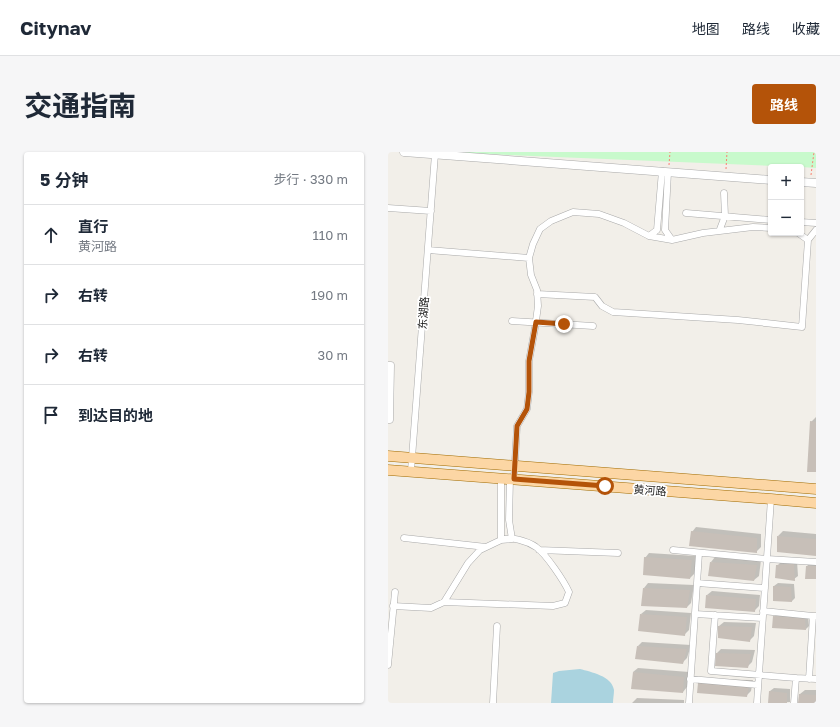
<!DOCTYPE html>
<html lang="zh">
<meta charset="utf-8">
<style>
:root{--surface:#fff;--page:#f6f6f7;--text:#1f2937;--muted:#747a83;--line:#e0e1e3;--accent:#b45309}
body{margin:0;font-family:"Golos Text","Noto Sans SC",sans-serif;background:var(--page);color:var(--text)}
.controls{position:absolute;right:12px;top:12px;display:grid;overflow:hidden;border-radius:4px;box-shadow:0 1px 3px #0004}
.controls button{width:36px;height:36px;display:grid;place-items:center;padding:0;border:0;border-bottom:1px solid var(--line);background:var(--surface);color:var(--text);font:20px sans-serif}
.stop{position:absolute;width:12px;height:12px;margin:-9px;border:3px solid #b45309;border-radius:50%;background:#fff}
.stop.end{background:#b45309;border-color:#fff;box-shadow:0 1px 4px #0008}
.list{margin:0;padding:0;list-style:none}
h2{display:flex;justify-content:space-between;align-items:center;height:52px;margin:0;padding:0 16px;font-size:17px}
h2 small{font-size:13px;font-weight:400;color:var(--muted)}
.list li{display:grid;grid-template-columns:26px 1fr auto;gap:12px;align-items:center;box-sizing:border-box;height:60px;padding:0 16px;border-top:1px solid var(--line)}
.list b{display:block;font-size:15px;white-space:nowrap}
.list p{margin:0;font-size:13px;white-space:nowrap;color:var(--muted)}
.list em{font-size:13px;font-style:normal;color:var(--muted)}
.icon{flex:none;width:22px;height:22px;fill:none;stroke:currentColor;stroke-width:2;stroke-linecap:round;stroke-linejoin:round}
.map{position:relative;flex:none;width:428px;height:551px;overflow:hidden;border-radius:4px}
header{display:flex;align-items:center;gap:24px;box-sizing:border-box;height:56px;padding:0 20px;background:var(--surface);border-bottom:1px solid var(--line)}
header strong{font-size:19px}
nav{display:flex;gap:22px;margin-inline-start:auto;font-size:14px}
.intro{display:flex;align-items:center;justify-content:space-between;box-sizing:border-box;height:96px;padding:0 24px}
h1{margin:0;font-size:28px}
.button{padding:10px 18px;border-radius:4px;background:var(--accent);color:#fff;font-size:14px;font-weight:700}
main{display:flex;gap:24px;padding:0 24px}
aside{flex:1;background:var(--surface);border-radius:4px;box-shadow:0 1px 3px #0004}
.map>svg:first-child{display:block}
.park{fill:#c8facc}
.water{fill:#aad3df}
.shadow{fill:#0003}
.building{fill:#c7bfb8}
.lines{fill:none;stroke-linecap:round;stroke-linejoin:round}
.minor-casing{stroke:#a9a9a9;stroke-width:7}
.tertiary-casing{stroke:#a9a9a9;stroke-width:9}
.primary-casing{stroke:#a06b00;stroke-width:11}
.path{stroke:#fa8072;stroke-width:1;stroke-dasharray:2 2;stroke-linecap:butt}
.minor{stroke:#fff;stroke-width:6}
.tertiary{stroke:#fff;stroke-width:8}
.primary{stroke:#fcd6a4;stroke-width:10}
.route{stroke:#b45309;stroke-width:5}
.labels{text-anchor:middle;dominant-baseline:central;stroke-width:3.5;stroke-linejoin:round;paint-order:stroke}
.street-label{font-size:11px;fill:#222;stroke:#fff}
</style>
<header>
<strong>Citynav</strong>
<nav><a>地图</a><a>路线</a><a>收藏</a></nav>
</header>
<div class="intro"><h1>交通指南</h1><a class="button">路线</a></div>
<main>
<aside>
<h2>5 分钟<small>步行 · 330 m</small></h2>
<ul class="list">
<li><svg class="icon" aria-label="ahead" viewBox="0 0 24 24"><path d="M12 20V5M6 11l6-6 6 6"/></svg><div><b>直行</b><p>黄河路</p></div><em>110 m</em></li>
<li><svg class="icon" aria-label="right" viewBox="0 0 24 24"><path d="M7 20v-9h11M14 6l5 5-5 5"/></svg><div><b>右转</b></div><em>190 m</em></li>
<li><svg class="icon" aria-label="right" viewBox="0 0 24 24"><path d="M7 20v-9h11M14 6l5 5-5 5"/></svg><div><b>右转</b></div><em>30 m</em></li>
<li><svg class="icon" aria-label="arrive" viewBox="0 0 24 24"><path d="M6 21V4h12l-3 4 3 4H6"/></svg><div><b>到达目的地</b></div></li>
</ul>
</aside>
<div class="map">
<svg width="428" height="551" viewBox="0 0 428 551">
<rect width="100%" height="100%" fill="#f2efe9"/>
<path class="park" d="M49,0h379v16l-15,-1z"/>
<path class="water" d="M192,517c11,3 32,7 34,21 0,4 -1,9 -1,13h-62l2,-30 6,-2z"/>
<path class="shadow" d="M428,265v54l-5,-49z
M308,375l65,7v13l-5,5 -64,-20z
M395,379l33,3v21l-38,-19z
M261,401l47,3 -1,17 -5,5 -45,-20z
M327,405l46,3 -2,16 -5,4 -43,-18z
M409,409l1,15 -4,3 -17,-13 4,-4z
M423,410h5v16l-9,-12z
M260,431l46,2 -3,18 -4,4 -43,-19z
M390,431l16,1 1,14 -3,3 -18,-1v-14z
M324,439l48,4 -1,11 -5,5 -47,-16z
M258,458l45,3 -2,17 -5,5 -43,-21z
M390,461l30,2 1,11 -3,3 -32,-12z
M336,470l32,1 -2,13 -5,5 -30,-15z
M254,490l49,3 -4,13 -5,5 -44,-17z
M333,497l34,1 -3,12 -5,5 -30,-14z
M250,516l51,4 -2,15 -4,5 -50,-20z
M316,527l49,1 -2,11 -5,5 -47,-13z
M386,536l16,1v13l-21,1 1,-12z
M417,538h11v13h-17l1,-9z
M249,546l47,2v3h-52z"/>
<path class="building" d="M422,269l6,1v50h-9z
M303,379l66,7v15l-68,-7z
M389,384l39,3v17l-39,-4z
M256,405l48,3 -2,19 -47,-4z
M322,410l47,3 -3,16 -46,-5z
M406,412l1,17 -20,-3 1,-13z
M418,414h10v13h-11z
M385,434l18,1 1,15 -19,-1z
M255,436l47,2 -3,18 -46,-2z
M318,443l50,4 -1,13 -50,-4z
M252,462l47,3 -2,19 -47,-5z
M385,464l32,2 1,12 -34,-2z
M330,474l34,1 -2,15 -32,-4z
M249,494l50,3 -4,15 -48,-5z
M328,501l35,1 -3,14 -33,-2z
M245,520l51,5 -1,16 -52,-4z
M310,531l51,1 -2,13 -50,-4z
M381,539l18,2v10h-19z
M411,542l17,1v8h-18z"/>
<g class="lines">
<g class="minor-casing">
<path id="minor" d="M280,20l-3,58 7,10
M0,56l43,3
M298,61l85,7
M413,70l15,1
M332,77l5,-13 -1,-23
M261,84l8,-6 5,-59
M420,88l8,-10
M40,98l101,8
M149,142l58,3 7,9 11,6 125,8 64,7 6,-87 -10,-7
M124,169l81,5
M0,213h3l-1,55h-2
M23,319l24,-317
M113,326v62l-21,10 -12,13 -24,39 109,4 12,-3 4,-11c-5,-11 -23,-38 -33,-45 -9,-6 -25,-11 -35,-7l11,-1 -3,-19 1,-41
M126,327l3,-53 10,-17 2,-17v-31l6,-33 3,-22 -1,-16 -6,-15 -2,-17 4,-14 7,-15 11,-8 22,-9 26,2 25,9 25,13 23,4 31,-7 50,-6 18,1
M16,386l82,9
M151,398l79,3
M285,398l94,9 49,3
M309,431l68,5
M5,454l38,2 13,-6
M375,459l50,5
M307,462l67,4
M327,463l-4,56 85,7 -2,25
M0,513l7,-73
M408,526l20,1
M302,527l68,6
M421,527l4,-63h3
M105,551l4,-77
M301,551l10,-150
M369,551l14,-204"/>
</g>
<g class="tertiary-casing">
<path id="tertiary" d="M16,0l367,28
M413,30l15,1"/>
</g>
<g class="primary-casing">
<path id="primary" d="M0,304l428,33
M0,318l383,29 45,4"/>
</g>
<path class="path" d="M281,13l1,-13
M338,17l1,-17
M423,23l3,-23"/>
<use href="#minor" class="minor"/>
<use href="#tertiary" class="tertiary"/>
<use href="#primary" class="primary"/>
</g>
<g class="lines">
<path class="route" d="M176,172l-28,-2 -7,39v31l-2,17 -10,17 -3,53 91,7"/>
</g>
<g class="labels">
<g class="street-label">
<text transform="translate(35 161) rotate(-86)">东湖路</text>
<text transform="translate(262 338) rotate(4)">黄河路</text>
</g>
</g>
</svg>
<div class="controls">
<button>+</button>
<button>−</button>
</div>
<div class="stop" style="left:217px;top:334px"></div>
<div class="stop end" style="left:176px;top:172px"></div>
</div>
</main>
